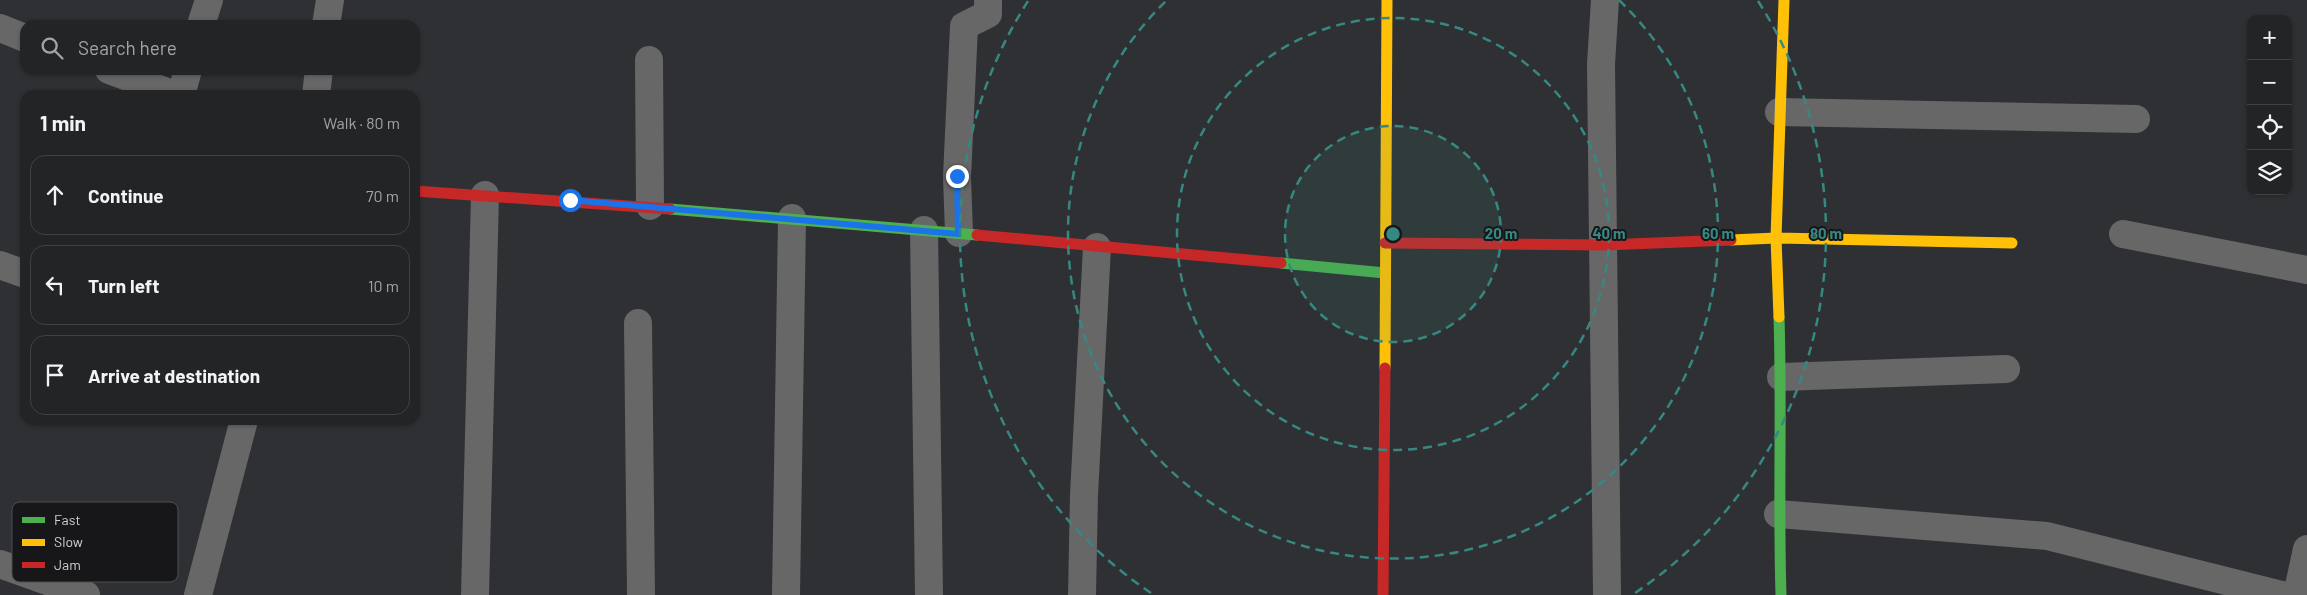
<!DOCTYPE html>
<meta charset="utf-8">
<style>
:root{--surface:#232426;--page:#2f3032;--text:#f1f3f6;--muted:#a3a4a7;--line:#404143}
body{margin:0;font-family:Barlow,sans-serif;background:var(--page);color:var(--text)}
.controls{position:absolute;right:15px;top:15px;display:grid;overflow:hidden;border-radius:10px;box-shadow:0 1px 4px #0004}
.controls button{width:45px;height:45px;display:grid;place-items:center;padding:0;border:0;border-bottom:1px solid var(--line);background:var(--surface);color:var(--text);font:25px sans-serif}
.stop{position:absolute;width:15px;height:15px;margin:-11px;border:4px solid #1a73e8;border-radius:50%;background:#fff}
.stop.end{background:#1a73e8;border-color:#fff;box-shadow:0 1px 5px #0008}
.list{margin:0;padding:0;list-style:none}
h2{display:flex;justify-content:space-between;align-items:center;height:65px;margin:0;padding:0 20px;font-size:21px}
h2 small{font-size:16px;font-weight:400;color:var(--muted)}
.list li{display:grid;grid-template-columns:32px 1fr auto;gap:15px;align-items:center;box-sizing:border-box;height:80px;margin:0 10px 10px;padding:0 10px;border:1px solid var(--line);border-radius:15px}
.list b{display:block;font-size:19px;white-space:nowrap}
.list em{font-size:16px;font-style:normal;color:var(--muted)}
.icon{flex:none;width:28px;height:28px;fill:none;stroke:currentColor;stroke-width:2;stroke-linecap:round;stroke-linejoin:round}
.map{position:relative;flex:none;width:2307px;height:595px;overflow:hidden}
.search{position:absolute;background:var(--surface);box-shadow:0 1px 4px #0004;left:20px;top:20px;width:400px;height:55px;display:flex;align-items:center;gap:12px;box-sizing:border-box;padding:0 18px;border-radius:15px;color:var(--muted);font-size:19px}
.panel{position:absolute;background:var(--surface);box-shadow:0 1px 4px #0004;left:20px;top:90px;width:400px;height:335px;border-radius:15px}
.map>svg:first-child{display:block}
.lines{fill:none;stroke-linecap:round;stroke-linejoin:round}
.street{stroke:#676768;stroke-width:28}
.fast{stroke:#4caf50;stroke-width:11}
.slow{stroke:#ffc107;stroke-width:11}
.jam{stroke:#c62828;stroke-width:11}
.route{stroke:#1a73e8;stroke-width:6}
.ring{fill:none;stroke:#368883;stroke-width:2.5;stroke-dasharray:9 6}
.key{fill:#17171a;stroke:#4e4f52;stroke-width:1}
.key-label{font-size:14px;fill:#d0d1d5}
.centre{fill:#368883;stroke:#17171a;stroke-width:2.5}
.ring-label{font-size:15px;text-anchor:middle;font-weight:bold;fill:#368883;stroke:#17171a;stroke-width:4;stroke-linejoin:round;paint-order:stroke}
</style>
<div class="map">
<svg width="2307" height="595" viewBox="0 0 2307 595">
<rect width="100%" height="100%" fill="#2f3033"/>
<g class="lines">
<path class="street" d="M1605,0l-4,64 6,531
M201,25l8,-25
M326,25l4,-25
M0,28l25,10
M649,60l1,146
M109,70l66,25
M181,95l7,-25
M316,95l3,-25
M1779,112l357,7
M924,230l5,365
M959,233l-2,-56 7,-151 24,-12v-14
M2123,234l184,36
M0,265l25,9
M638,323l3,272
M1781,377l225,-8
M1778,514l269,22 235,59
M0,564l86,31
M198,595l46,-175
M475,595l10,-400
M786,595l6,-377
M1082,595l2,-100 13,-248
M2297,595l10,-46"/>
<path class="fast" d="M670,209l307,26
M1281,263l104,10
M1779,317c3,93 -1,185 2,278"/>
<path class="slow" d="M1731,240l45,-2 236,5
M1779,317l-3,-79 8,-238
M1385,368l2,-368"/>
<path class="jam" d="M415,191l255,18
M977,235l304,28
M1385,243l219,2 127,-5
M1383,595l2,-227"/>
</g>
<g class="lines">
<path class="route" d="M570,200l388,34 -1,-58"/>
</g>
<circle cx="1393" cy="234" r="108" fill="#368883" fill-opacity=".12"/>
<g class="ring">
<circle cx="1393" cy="234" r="108"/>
<circle cx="1393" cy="234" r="216"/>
<path d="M1619 0A325 325 0 1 1 1167 0"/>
<path d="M1151 593A433 433 0 0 1 1028 1M1758 1A433 433 0 0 1 1635 593"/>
</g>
<rect x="12" y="502" width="166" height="80" rx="8" class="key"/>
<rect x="22" y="517" width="23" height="6" fill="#4caf50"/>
<rect x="22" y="539" width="23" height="7" fill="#ffc107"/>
<rect x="22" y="562" width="23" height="6" fill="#c62828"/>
<g class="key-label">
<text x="54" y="525">Fast</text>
<text x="54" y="547">Slow</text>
<text x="54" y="570">Jam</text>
</g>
<circle cx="1393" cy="234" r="8" class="centre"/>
<g class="ring-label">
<text x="1501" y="239">20 m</text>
<text x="1609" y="239">40 m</text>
<text x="1718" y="239">60 m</text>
<text x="1826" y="239">80 m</text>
</g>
</svg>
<div class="controls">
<button>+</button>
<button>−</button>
<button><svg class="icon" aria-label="locate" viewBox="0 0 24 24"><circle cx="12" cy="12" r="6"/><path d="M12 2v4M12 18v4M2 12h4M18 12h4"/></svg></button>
<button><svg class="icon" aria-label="layers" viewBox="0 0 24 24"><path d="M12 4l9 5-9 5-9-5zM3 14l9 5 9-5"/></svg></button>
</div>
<div class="stop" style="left:570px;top:200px"></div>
<div class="stop end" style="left:957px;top:176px"></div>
<div class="search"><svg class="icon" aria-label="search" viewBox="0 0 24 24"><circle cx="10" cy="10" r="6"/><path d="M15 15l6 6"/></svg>Search here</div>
<section class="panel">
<h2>1 min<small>Walk · 80 m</small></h2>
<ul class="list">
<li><svg class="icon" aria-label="ahead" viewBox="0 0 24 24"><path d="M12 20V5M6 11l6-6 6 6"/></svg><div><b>Continue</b></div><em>70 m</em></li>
<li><svg class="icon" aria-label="left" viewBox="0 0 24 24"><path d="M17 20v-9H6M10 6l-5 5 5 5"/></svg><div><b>Turn left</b></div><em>10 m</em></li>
<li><svg class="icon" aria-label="arrive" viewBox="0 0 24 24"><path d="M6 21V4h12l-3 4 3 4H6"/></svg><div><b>Arrive at destination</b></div></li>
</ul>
</section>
</div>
